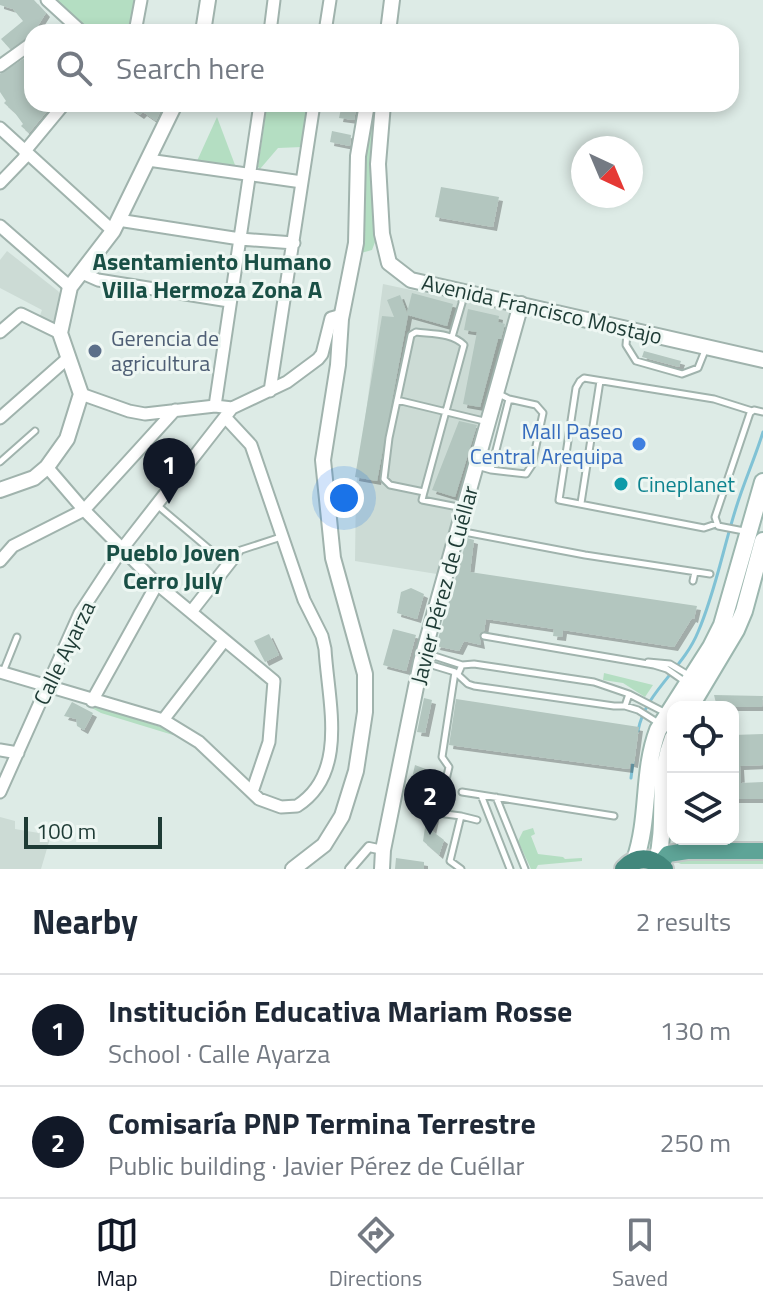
<!DOCTYPE html>
<meta charset="utf-8">
<style>
:root{--surface:#fff;--page:#f2f2f3;--text:#1f2937;--muted:#747a83;--line:#e0e1e3;--accent:#111827}
body{margin:0;font-family:"Titillium Web",sans-serif;background:var(--page);color:var(--text)}
.controls{position:absolute;right:24px;bottom:24px;display:grid;overflow:hidden;border-radius:16px;box-shadow:0 4px 12px #0003}
.controls button{width:72px;height:72px;display:grid;place-items:center;padding:0;border:0;border-bottom:2px solid var(--line);background:var(--surface);color:var(--text);font:40px sans-serif}
.compass{position:absolute;left:571px;top:136px;width:72px;height:72px;border-radius:50%;background:var(--surface);box-shadow:0 4px 12px #0003;rotate:136deg}
.scale{position:absolute;left:24px;bottom:20px;width:138px;box-sizing:border-box;padding-left:8px;border:4px solid #1e3b35;border-top:0;font-size:22px;line-height:28px;white-space:nowrap;color:#1e3b35;-webkit-text-stroke:6px #eef7f3;paint-order:stroke}
.you{position:absolute;left:344px;top:498px;width:28px;height:28px;margin:-20px;border:6px solid #fff;border-radius:50%;background:#1a73e8;box-shadow:0 0 0 12px #1a73e833}
.badge{display:grid;place-items:center;width:52px;height:52px;border-radius:50%;background:var(--accent);color:#fff;font-size:26px;font-weight:700}
.pin{position:absolute;translate:-50% -66px;filter:drop-shadow(0 2px 4px #0008)}
.pin::after{content:'';position:absolute;top:42px;width:28px;height:24px;background:inherit;clip-path:polygon(0 0,100% 0,50% 100%)}
.list{margin:0;padding:0;list-style:none}
h2{display:flex;justify-content:space-between;align-items:center;height:104px;margin:0;padding:0 32px;font-size:34px}
h2 small{font-size:26px;font-weight:400;color:var(--muted)}
.list li{display:grid;grid-template-columns:52px 1fr auto;gap:24px;align-items:center;box-sizing:border-box;height:112px;padding:0 32px;border-top:2px solid var(--line)}
.list b{display:block;font-size:30px;white-space:nowrap}
.list p{margin:0;font-size:26px;white-space:nowrap;color:var(--muted)}
.list em{font-size:26px;font-style:normal;color:var(--muted)}
.icon{flex:none;width:44px;height:44px;fill:none;stroke:currentColor;stroke-width:2;stroke-linecap:round;stroke-linejoin:round}
.map{position:relative;flex:none;width:763px;height:869px;overflow:hidden}
.search{position:absolute;background:var(--surface);box-shadow:0 4px 12px #0003;left:24px;right:24px;top:24px;height:88px;display:flex;align-items:center;gap:20px;box-sizing:border-box;padding:0 28px;border-radius:24px;color:var(--muted);font-size:30px}
.sheet{height:328px;background:var(--surface)}
nav{display:flex;justify-content:space-around;align-items:center;box-sizing:border-box;height:112px;border-top:2px solid var(--line);background:var(--surface);font-size:22px;color:var(--muted)}
nav a{display:grid;justify-items:center;gap:4px}
nav .on{color:var(--accent)}
.map>svg:first-child{display:block}
.built{fill:#ccdbd5}
.green{fill:#b4dec2}
.lines{fill:none;stroke-linecap:round;stroke-linejoin:round}
.stream{stroke:#80c2d5;stroke-width:3}
.building{fill:#b3c6bf;filter:url(#shadow)}
.service-casing{stroke:#a0b3ad;stroke-width:9}
.pedestrian-casing{stroke:#a0b3ad;stroke-width:12}
.minor-casing{stroke:#a0b3ad;stroke-width:15}
.tertiary-casing{stroke:#a0b3ad;stroke-width:18}
.secondary-casing{stroke:#9cb7af;stroke-width:20}
.primary-casing{stroke:#c0c8c6;stroke-width:20}
.trunk-casing{stroke:#c0c8c6;stroke-width:22}
.service{stroke:#fff;stroke-width:5}
.pedestrian{stroke:#fff;stroke-width:8}
.minor{stroke:#fff;stroke-width:11}
.tertiary{stroke:#fff;stroke-width:14}
.secondary{stroke:#fff;stroke-width:16}
.primary{stroke:#5ea497;stroke-width:16}
.trunk{stroke:#42877c;stroke-width:18}
.service-dot{fill:#5c6f8a;stroke:#eef7f3;stroke-width:3}
.shop-dot{fill:#3f7fe0;stroke:#eef7f3;stroke-width:3}
.culture-dot{fill:#0f9aa8;stroke:#eef7f3;stroke-width:3}
.labels{text-anchor:middle;dominant-baseline:central;stroke-width:6;stroke-linejoin:round;paint-order:stroke}
.street-label{font-size:22px;fill:#1e3b35;stroke:#eef7f3}
.service-label{font-size:22px;fill:#4e5e75;stroke:#eef7f3;text-anchor:start}
.shop-label{font-size:22px;fill:#366cbe;stroke:#eef7f3;text-anchor:end}
.culture-label{font-size:22px;fill:#0d838f;stroke:#eef7f3;text-anchor:start}
.neighbourhood-label{font-size:24px;font-weight:bold;fill:#194f45;stroke:#eef7f3}
</style>
<div class="map">
<svg width="763" height="869" viewBox="0 0 763 869">
<defs>
<filter id="shadow"><feDropShadow dx="4" dy="4" stdDeviation="0" flood-color="#0004"/></filter>
</defs>
<rect width="100%" height="100%" fill="#ddebe6"/>
<path class="built" d="M7,251l51,40 3,4 -8,29 -14,-6 3,-8 -42,-22v-28z
M383,284l132,28 -78,262 -82,-13 1,-74z
M0,817l15,4v8l36,6 -10,34h-41z"/>
<path class="green" d="M55,0h82l-7,32h-38z
M267,104h42l-7,43 -24,1 -18,21 -2,-2z
M370,104h7l-7,51 7,82 -5,13 -11,3 1,-100z
M217,117l18,48 -38,-4z
M604,673l49,12 -8,12 -22,-14 -20,-3z
M81,702l96,30 -4,3 -72,-22z
M533,828l2,6 -4,2 7,18 25,3 2,2 17,-1v3l-44,4 -2,4h-5l-13,-28 5,-10z
M763,855v9h-82l-5,-2 1,-4z"/>
<g class="lines">
<path class="stream" d="M638,731c7,-39 45,-62 60,-99 17,-39 25,-83 38,-124 8,-26 19,-50 27,-76
M631,778l2,-16"/>
</g>
<path class="building" d="M0,0h34l12,13 -14,22 -22,14 -9,-10 22,-18 -10,-12 -13,-4z
M32,53v51h21l-24,29 -8,-7 2,-2 -8,-11 -11,-10 2,-2 -6,-9v-18z
M124,104h33l5,4 -6,13 -13,-9 -3,3z
M342,104h15l-3,16 -15,-2z
M332,131l19,4 -1,11 -20,-4z
M441,187l58,10 -6,30 -58,-10z
M412,293l41,11 -6,22 -39,-11 -31,166 -22,-4 27,-161 12,1 -7,-17 13,-5 7,18z
M468,309l31,7 -1,6 7,2 -4,15h-3l-18,68 -17,-3 14,-72 -13,-2z
M644,351l37,10 -2,6 -37,-10z
M459,421l18,4 -22,72 -23,-7z
M467,538l7,2 -4,32 227,34 -3,13 -2,-1 -18,29 -111,-17 -1,7 -9,-1 1,-7 -68,-10 -2,12 -5,3 2,11 -17,-4 -5,10 -23,-5z
M411,588l13,6 -7,25 -20,-6 4,-21z
M393,629l23,6 -10,36 -23,-6z
M269,634l10,21 -14,7 -11,-21z
M714,695l49,1 -1,11h-45z
M424,698l8,2 -7,33 -8,-1z
M456,699l183,28 -5,37 -4,-1 -1,6 -180,-24z
M72,702l21,11 -9,17 -7,-4 -1,-7 -12,-3z
M763,734v31l-23,1 1,17 22,-1v17h-30v-64z
M415,765l19,7 -4,10 -18,-4z
M427,814h6l2,3 -3,14 12,9 -5,15 -16,-14z
M396,858l28,4v7h-29z"/>
<g class="lines">
<g class="service-casing">
<path id="service" d="M627,333l-1,12 10,16 46,13 16,-6 8,-20
M452,337l10,-34v-8
M397,400l91,22
M0,462l35,-31
M477,466l14,4 18,-71 -10,-5
M491,470l35,4 6,-9 11,-52 -7,-8 -27,-6
M424,492l40,-147c-11,-12 -32,-11 -48,-13l-5,3 -22,103 -5,41 6,6 34,7 -2,8 41,8
M581,503l19,-122
M157,505l71,60
M716,524l-12,4 -145,-28 17,-112 4,-7 4,-3 130,21 38,12
M459,531l126,24 125,19
M744,531l-26,-5 -3,-9 35,-104 4,-3 9,2
M235,557l6,-7 40,-13
M693,581l2,-9
M484,636l170,29 13,4 17,12
M425,653l37,12
M422,662l33,10 13,12 6,2 140,20h11l4,-12 -35,-12 -120,-18 -12,1 -4,9
M648,662l22,2 20,12
M3,672l14,-35
M455,672l-13,85 7,10 -11,46 23,3 -11,45 11,8
M629,694l35,18
M625,706l13,4 22,14
M462,792l152,24
M481,795l29,74
M496,797l29,72
M461,816l16,4"/>
</g>
<g class="pedestrian-casing">
<path id="pedestrian" d="M350,869l19,-22 14,3"/>
</g>
<g class="minor-casing">
<path id="minor" d="M47,0l35,32
M135,32l6,-32
M270,32l4,-32
M325,32l5,-32
M0,66l32,-23
M0,128l113,103
M148,160l154,22
M0,183l25,-26v-6l39,-47
M118,220l122,19 54,4
M0,226l70,61
M82,273l16,7 131,21
M0,332l21,-18 39,19
M270,391l44,-287
M81,394l48,17 16,3 70,-8 17,2 55,-26 31,-23 4,-5 9,-36 11,-3
M215,406l45,-302
M0,418l68,-60
M47,467l37,43 73,74 117,97 -5,61 -17,50
M0,561l13,-15 71,-36 91,-100
M191,612l43,-55
M0,672l163,48 36,22 60,57 22,8 16,-1c52,-33 31,-105 28,-157l-3,-13 -18,-36 -53,-155 -26,-28
M92,701l65,-117
M163,720l61,-79
M0,750l18,3
M0,792l80,-179 42,-64 110,-141"/>
</g>
<g class="tertiary-casing">
<path id="tertiary" d="M203,32l5,-32
M388,32l4,-32
M383,104l-5,60 4,70 7,29 22,17 352,80
M0,490l34,-12 13,-11 20,-28 14,-45 -21,-61 10,-46 43,-56 62,-127
M293,869l31,-24 18,-29 14,-45 9,-59v-38l-32,-116 -10,-98 15,-95 3,-46 15,-76 2,-87 9,-52
M382,869l1,-19 38,-188 100,-358"/>
</g>
<g class="secondary-casing">
<path id="secondary" d="M690,707l46,-77 8,-19 19,-70
M635,860c15,-43 7,-88 23,-130l53,-83 11,-22 41,-143
M657,862c11,-45 -2,-78 16,-124"/>
</g>
<g class="primary-casing">
<path id="primary" d="M660,864l8,-10 19,-3h76"/>
</g>
<g class="trunk-casing">
<path id="trunk" d="M624,869c12,-13 27,-13 40,0"/>
</g>
<use href="#service" class="service"/>
<use href="#pedestrian" class="pedestrian"/>
<use href="#minor" class="minor"/>
<use href="#tertiary" class="tertiary"/>
<use href="#secondary" class="secondary"/>
<use href="#primary" class="primary"/>
<use href="#trunk" class="trunk"/>
</g>
<circle class="service-dot" cx="95" cy="351" r="8"/>
<circle class="shop-dot" cx="639" cy="444" r="8"/>
<circle class="culture-dot" cx="621" cy="484" r="8"/>
<g class="labels">
<g class="street-label">
<text transform="translate(542 309) rotate(13)">Avenida Francisco Mostajo</text>
<text transform="translate(444 585) rotate(-75)">Javier Pérez de Cuéllar</text>
<text transform="translate(64 653) rotate(-64)">Calle Ayarza</text>
</g>
<g class="service-label">
<text x="111" y="338">Gerencia de<tspan x="111" dy="25">agricultura</tspan></text>
</g>
<g class="shop-label">
<text x="623" y="431">Mall Paseo<tspan x="623" dy="25">Central Arequipa</tspan></text>
</g>
<g class="culture-label">
<text x="637" y="484">Cineplanet</text>
</g>
<g class="neighbourhood-label">
<text x="212" y="261">Asentamiento Humano<tspan x="212" dy="28">Villa Hermoza Zona A</tspan></text>
<text x="173" y="552">Pueblo Joven<tspan x="173" dy="28">Cerro July</tspan></text>
</g>
</g>
</svg>
<div class="controls">
<button><svg class="icon" aria-label="locate" viewBox="0 0 24 24"><circle cx="12" cy="12" r="6"/><path d="M12 2v4M12 18v4M2 12h4M18 12h4"/></svg></button>
<button><svg class="icon" aria-label="layers" viewBox="0 0 24 24"><path d="M12 4l9 5-9 5-9-5zM3 14l9 5 9-5"/></svg></button>
</div>
<svg class="compass" viewBox="-18 -18 36 36"><path d="M0-13l5 13h-10z" fill="#e53935"/><path d="M0 13l5-13h-10z" fill="#747a83"/></svg>
<div class="scale">100 m</div>
<div class="you"></div>
<div class="pin badge" style="left:169px;top:504px">1</div>
<div class="pin badge" style="left:430px;top:835px">2</div>
<div class="search"><svg class="icon" aria-label="search" viewBox="0 0 24 24"><circle cx="10" cy="10" r="6"/><path d="M15 15l6 6"/></svg>Search here</div>
</div>
<section class="sheet">
<h2>Nearby<small>2 results</small></h2>
<ul class="list">
<li><span class="badge">1</span><div><b>Institución Educativa Mariam Rosse</b><p>School · Calle Ayarza</p></div><em>130 m</em></li>
<li><span class="badge">2</span><div><b>Comisaría PNP Termina Terrestre</b><p>Public building · Javier Pérez de Cuéllar</p></div><em>250 m</em></li>
</ul>
</section>
<nav>
<a class="on"><svg class="icon" aria-label="map" viewBox="0 0 24 24"><path d="M3 6l6-2 6 2 6-2v14l-6 2-6-2-6 2zM9 4v14M15 6v14"/></svg>Map</a>
<a><svg class="icon" aria-label="directions" viewBox="0 0 24 24"><path d="M12 3l9 9-9 9-9-9zM9 14v-3h6M13 9l2 2-2 2"/></svg>Directions</a>
<a><svg class="icon" aria-label="saved" viewBox="0 0 24 24"><path d="M7 4h10v16l-5-4-5 4z"/></svg>Saved</a>
</nav>
